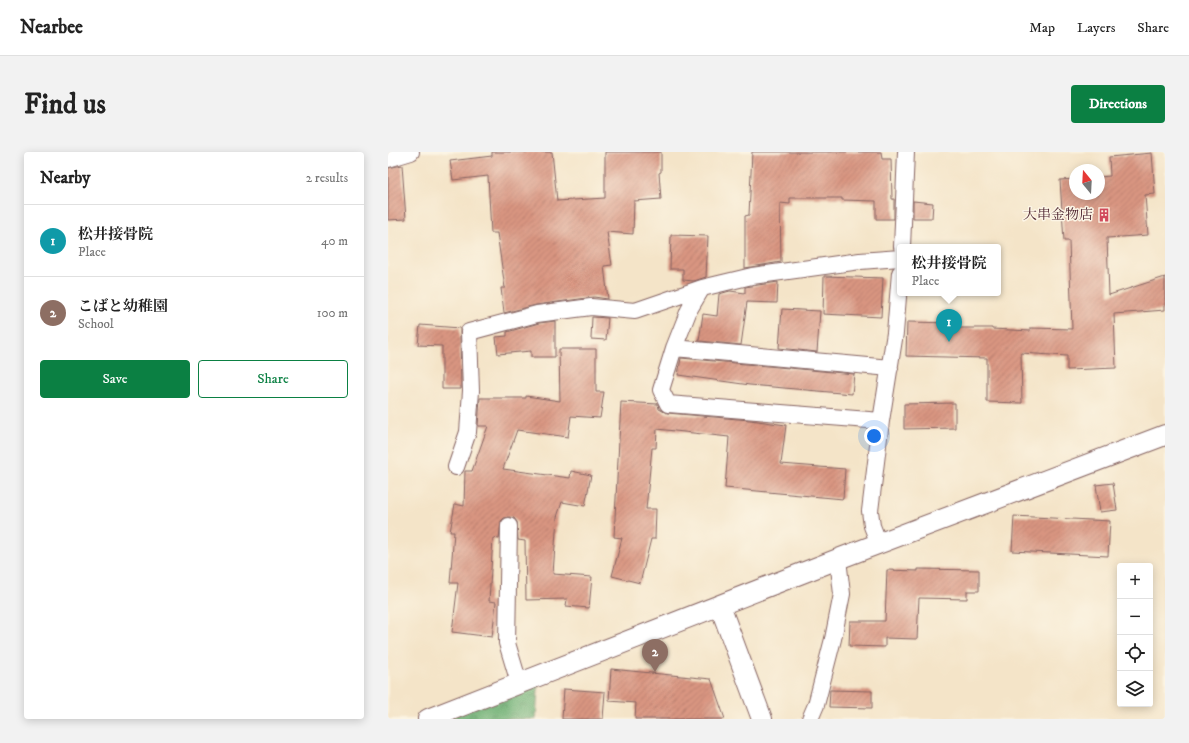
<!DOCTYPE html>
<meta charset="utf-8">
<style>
:root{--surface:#fff;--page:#f2f2f2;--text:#222;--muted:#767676;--line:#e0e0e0;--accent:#0b8043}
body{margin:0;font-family:"IM FELL DW Pica","Noto Serif JP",serif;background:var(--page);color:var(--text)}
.controls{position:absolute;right:12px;bottom:12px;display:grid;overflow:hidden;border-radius:4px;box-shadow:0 2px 10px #0003}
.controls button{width:36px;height:36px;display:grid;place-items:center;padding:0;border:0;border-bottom:1px solid var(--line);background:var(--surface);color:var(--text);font:20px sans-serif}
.compass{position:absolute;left:681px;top:12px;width:36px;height:36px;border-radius:50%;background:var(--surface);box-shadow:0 2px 10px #0003;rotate:342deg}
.you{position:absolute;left:486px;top:284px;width:14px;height:14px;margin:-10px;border:3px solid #fff;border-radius:50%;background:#1a73e8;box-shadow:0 0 0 6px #1a73e833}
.badge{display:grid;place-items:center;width:26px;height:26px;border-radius:50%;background:var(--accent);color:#fff;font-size:13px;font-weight:700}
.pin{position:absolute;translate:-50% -33px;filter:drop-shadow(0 1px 2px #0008)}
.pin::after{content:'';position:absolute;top:21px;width:14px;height:12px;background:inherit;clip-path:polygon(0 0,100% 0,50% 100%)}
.popup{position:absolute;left:509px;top:92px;width:104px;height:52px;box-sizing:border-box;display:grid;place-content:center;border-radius:4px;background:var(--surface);filter:drop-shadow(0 1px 3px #0005);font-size:13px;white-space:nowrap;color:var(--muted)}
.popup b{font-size:15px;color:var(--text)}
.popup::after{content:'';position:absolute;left:50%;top:100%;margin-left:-8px;border:8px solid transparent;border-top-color:var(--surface)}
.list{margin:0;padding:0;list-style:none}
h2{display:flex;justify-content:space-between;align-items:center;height:52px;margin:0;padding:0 16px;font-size:17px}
h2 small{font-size:13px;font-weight:400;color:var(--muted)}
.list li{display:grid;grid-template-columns:26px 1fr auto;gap:12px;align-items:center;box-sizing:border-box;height:72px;padding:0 16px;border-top:1px solid var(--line)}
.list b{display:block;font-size:15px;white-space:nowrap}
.list p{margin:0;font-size:13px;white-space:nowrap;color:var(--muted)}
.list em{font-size:13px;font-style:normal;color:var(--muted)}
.actions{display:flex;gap:8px;padding:12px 16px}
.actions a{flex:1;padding:9px 0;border:1px solid var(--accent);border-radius:4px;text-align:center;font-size:14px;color:var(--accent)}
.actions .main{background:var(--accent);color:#fff}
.icon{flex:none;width:22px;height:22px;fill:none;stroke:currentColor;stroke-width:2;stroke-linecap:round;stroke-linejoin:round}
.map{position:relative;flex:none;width:777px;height:567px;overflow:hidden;border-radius:4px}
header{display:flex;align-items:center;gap:24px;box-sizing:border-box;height:56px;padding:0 20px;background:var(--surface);border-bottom:1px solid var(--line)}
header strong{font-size:19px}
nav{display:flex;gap:22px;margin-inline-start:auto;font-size:14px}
.intro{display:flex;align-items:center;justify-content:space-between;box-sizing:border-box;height:96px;padding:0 24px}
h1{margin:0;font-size:28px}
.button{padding:10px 18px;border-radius:4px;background:var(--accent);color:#fff;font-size:14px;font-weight:700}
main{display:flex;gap:24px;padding:0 24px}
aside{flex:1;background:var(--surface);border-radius:4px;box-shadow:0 2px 10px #0003}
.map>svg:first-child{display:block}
.forest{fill:url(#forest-crowns);stroke:#5c6850}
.building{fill:url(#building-hatch)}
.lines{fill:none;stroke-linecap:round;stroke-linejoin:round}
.minor-casing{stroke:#866462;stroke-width:18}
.tertiary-casing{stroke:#866462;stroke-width:22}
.minor{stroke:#fff;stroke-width:16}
.tertiary{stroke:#fff;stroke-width:20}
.labels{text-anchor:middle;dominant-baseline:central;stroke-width:3;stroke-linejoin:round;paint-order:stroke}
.poi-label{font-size:14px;fill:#4a1f2b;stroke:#fcf5e5;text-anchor:end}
</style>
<header>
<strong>Nearbee</strong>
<nav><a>Map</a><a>Layers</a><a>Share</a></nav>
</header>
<div class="intro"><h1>Find us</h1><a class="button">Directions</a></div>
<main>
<aside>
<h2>Nearby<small>2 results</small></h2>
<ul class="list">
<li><span class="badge" style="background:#0f9aa8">1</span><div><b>松井接骨院</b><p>Place</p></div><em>40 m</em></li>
<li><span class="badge" style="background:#8d6e63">2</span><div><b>こばと幼稚園</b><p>School</p></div><em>100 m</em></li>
</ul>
<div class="actions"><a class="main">Save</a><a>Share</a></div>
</aside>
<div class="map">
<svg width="777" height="567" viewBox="0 0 777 567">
<defs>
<pattern id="forest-crowns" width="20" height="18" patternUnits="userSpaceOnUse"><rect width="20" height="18" fill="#6eb074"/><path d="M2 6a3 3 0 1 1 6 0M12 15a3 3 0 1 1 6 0" fill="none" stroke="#5c8f5f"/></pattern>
<pattern id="building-hatch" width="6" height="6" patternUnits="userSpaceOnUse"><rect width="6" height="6" fill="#d99581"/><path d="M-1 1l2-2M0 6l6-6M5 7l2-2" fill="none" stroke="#b2796a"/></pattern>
</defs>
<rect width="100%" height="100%" fill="#fcf5e5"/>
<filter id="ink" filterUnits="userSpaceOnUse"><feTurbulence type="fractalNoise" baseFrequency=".025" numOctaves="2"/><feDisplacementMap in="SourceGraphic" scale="8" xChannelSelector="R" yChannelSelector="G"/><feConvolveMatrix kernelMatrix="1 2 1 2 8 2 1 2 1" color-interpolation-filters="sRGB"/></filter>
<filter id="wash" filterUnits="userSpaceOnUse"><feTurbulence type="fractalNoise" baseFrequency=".012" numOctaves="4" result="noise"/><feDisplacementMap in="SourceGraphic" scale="16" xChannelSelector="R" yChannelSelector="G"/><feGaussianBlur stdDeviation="0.9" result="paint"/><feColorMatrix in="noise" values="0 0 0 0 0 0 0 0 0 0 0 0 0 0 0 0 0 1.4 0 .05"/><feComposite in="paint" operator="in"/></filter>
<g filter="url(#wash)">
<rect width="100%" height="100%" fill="#f4e4c8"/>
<path class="forest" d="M151,524l-3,43h-88z"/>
<g id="blocks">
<path class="building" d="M104,0h60l5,49 48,-3v-46h56v20l-2,1 2,26 -27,2 -1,33 -26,-2 5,33 -8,1 4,33 -14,-2 -58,8 -32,8 -3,-25h4l-8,-55h-6l-3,-57 -35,4 -3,-19 42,-5z
M364,0h129l1,7h9l1,40h2v20h-18v-18l-34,-1v-2h-52v6l-10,-1 1,59 -36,6v-52l4,-1z
M764,1l3,41 -10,1 3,40 -41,3 2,57 56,-18v33l-51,4 2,54 -49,2v-14l-46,-3 1,50 -35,-1v-44l-81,-2 1,-34 47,1v5h38v1l38,2v-3l42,1 -3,-88h-5l-4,-61 15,-1v15h24v-17l11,-1 -1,-19z
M14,13l4,54 -18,1v-52z
M525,49l20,2 -1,15h-19z
M283,83l37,1 -2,41 -12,4 -11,-1v-11h-13z
M436,124l59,2 -2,39 -58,-3z
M390,130l-1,21 -30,-1 -6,43 -42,-4 4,-27 14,2 2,-22 11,-3 15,2v-6z
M394,157l38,2 -3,41 -38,-4z
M204,165l16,1 -2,22 -15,-1z
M167,169v36h-24v-6l-33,3 -2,-17 11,-1v-4l32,-9z
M32,173l40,3v4l1,57h-19v-43l-24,-1z
M171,197h37v43h8l-4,26 -29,-2 -3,21 -51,-7 -14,39 67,9 1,-7 20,4 -6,31 -23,-4 -5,15 -4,57 39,3 -3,31 -23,-2 1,-7 -41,1 -1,-59 -7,-1 -1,-18 -3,-4 -5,-1 -5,1 -3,3 -2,18 -6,-1 -4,63 7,1 -4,35 -40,-5 6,-49h-8l4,-51h-4l5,-28 9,2 1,-35h7l16,-45h-10l2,-28h46v-2l34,5z
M293,206l173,16 -2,20 -102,-9 -72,-10z
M233,250l37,2 1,5 8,4 83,7 36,5 -5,39 64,5 -2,30 -118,-11 4,-51 -72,-8 -1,19h-4l-6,61h10l-1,30h-4l-11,44 -28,-7 10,-38 -8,-1z
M567,251v25l-51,1v-25z
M725,331l4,27 -17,2 -4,-27z
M626,364l96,5 -2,35 -96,-5z
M530,417l61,1v21h-12v8l-48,-1 -2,41 -32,-1v9l-36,-1 1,-25h35l2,-51 31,1z
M223,517l100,10 14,40h-90l1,-16 -27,-2z
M176,537l41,3 -2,27h-41z
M442,538l42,1v17l-43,-1z"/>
</g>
</g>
<g filter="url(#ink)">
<use href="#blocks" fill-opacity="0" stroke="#866462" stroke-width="1"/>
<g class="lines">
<g class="minor-casing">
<path id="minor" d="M0,7l23,-7
M514,95l4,-95
M286,196l216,20
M493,269l-213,-17 -7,-14 13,-42 15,-38 13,-22 50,-12 108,-15 40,-3
M68,315l12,-35 3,-41 -2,-59 68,-18 54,-7 44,4 67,-23
M121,374l-2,117 12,40
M491,392l-7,-18 -2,-15 11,-90 14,-88 5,-60
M422,567l6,-14 17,-66 9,-45 -4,-35"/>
</g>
<g class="tertiary-casing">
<path id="tertiary" d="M332,454l42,113
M40,567l410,-160 327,-124"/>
</g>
<use href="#minor" class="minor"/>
<use href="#tertiary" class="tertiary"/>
</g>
</g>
<defs>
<g id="building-bare" transform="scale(1.08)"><path d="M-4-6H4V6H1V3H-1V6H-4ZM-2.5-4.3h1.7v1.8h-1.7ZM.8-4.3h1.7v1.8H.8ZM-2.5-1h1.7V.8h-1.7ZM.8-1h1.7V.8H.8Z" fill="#d1495b" stroke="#fcf5e5" stroke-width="2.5" paint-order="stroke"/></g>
</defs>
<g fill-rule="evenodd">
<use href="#building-bare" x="716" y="63"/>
</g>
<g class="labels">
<g class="poi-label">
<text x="705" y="63">大串金物店</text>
</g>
</g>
</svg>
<div class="controls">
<button>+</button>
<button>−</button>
<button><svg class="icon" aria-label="locate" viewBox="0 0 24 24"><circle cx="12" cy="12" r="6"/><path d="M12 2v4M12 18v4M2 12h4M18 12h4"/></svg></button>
<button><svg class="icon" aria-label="layers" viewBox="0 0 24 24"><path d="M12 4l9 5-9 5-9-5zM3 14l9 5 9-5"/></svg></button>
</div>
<svg class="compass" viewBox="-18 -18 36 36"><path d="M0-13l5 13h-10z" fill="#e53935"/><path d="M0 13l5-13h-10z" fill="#767676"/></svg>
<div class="you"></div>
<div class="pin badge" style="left:561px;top:190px;background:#0f9aa8">1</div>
<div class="popup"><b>松井接骨院</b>Place</div>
<div class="pin badge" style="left:267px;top:520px;background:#8d6e63">2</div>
</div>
</main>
